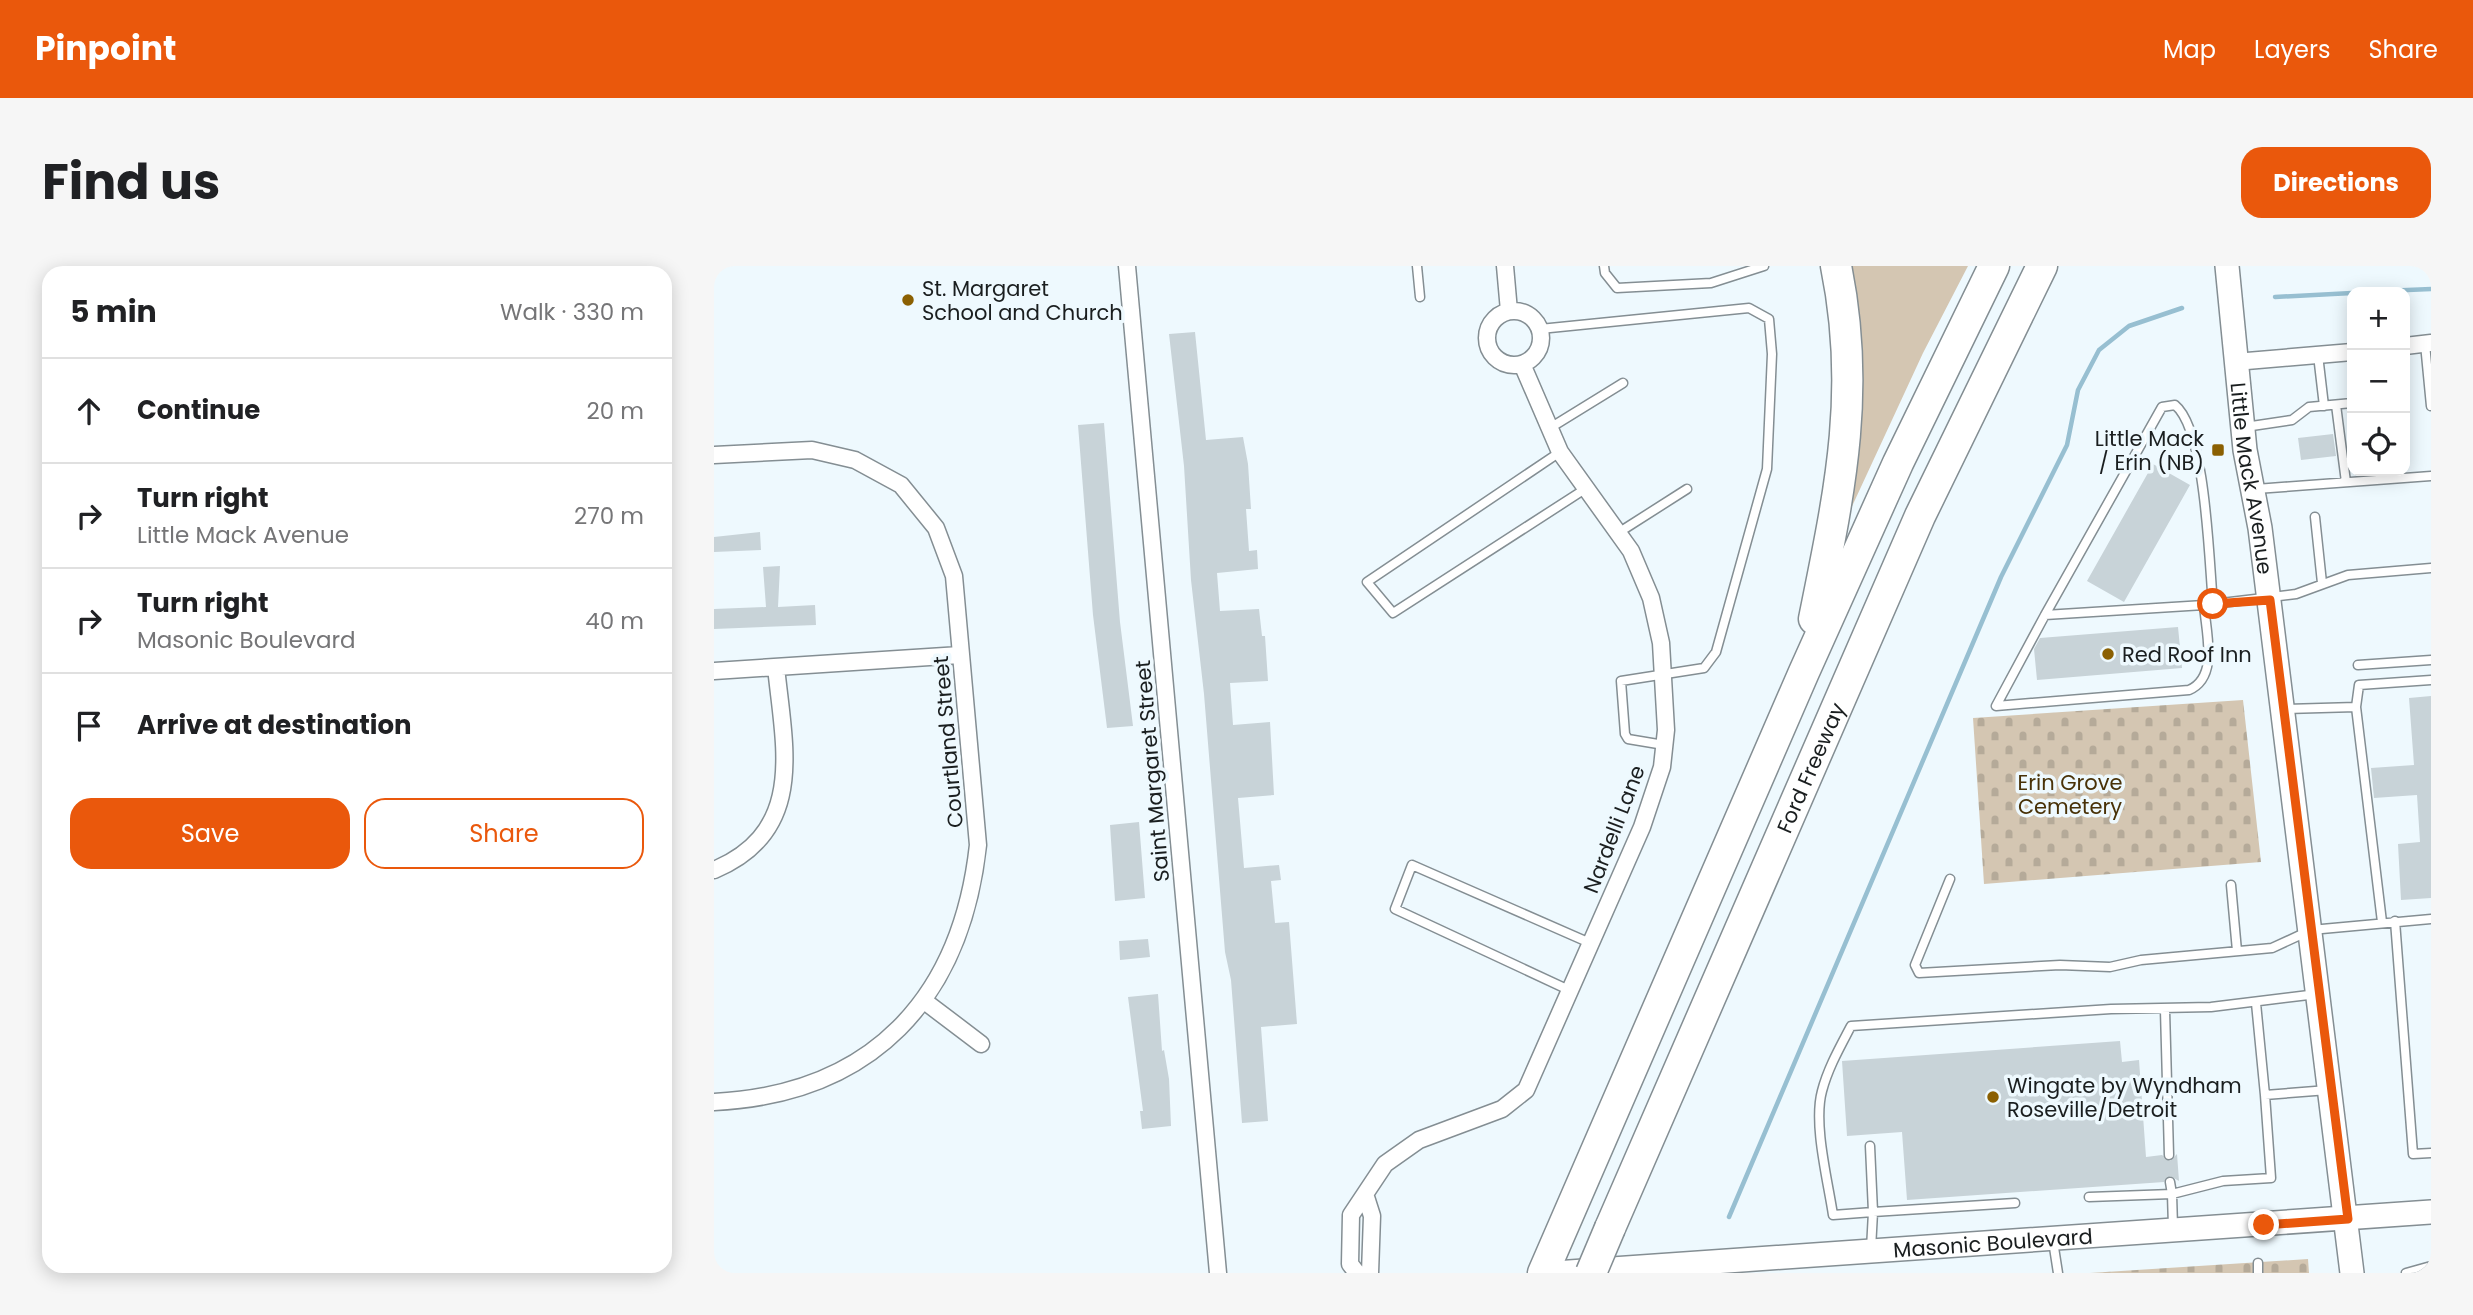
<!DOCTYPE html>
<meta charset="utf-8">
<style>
:root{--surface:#fff;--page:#f6f6f6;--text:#202124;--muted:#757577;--line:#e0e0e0;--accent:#ea580c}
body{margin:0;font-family:Poppins,sans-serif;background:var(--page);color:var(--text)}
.controls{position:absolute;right:21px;top:21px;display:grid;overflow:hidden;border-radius:14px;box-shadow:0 4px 18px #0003}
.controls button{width:63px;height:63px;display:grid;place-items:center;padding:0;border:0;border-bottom:2px solid var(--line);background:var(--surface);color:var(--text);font:35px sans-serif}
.stop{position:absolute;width:21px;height:21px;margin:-16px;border:5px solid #ea580c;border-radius:50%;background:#fff}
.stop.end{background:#ea580c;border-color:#fff;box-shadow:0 2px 7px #0008}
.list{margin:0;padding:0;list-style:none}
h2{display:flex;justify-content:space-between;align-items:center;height:91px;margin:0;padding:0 28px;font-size:30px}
h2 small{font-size:23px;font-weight:400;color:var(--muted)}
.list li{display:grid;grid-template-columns:46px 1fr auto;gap:21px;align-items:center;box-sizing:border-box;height:105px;padding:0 28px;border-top:2px solid var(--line)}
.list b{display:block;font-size:26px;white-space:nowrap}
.list p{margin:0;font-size:23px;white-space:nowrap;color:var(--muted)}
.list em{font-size:23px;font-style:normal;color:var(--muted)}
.actions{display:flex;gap:14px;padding:21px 28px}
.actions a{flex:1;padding:16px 0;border:2px solid var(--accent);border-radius:21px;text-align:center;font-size:24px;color:var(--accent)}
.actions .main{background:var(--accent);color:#fff}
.icon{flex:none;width:38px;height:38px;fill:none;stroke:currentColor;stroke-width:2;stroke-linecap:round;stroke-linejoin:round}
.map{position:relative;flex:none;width:1717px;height:1007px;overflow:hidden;border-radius:21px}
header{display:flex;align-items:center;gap:42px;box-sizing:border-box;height:98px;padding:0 35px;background:var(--accent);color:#fff}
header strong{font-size:33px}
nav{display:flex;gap:38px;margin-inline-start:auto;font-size:24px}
.intro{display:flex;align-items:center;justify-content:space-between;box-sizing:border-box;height:168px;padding:0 42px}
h1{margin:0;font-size:49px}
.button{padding:18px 32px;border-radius:21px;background:var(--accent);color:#fff;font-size:24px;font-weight:700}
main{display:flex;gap:42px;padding:0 42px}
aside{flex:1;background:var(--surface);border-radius:21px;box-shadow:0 4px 18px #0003}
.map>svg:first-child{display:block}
.grass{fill:#d4c6b2}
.cemetery{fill:url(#cemetery-stones)}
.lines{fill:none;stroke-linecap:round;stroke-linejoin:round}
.stream{stroke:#97bfd1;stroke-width:4.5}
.building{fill:#c8d3d8}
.lane-casing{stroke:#848e93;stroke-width:11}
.street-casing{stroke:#848e93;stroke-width:19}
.secondary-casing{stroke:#848e93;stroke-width:26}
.highway-casing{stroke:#848e93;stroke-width:33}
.lane{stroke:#fff;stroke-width:8}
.street{stroke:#fff;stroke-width:16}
.secondary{stroke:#fff;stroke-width:23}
.highway{stroke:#fff;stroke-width:30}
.highway-bridge-casing{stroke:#848e93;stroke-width:33;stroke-linecap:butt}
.highway-bridge{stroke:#fff;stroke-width:30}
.route{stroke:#ea580c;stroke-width:9}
.poi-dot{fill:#8b6002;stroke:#eef9fe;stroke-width:2.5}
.labels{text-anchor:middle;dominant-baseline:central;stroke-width:7;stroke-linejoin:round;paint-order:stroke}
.poi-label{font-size:21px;fill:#1a1e1f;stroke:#eef9fe;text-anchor:start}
.street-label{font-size:21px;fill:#1a1e1f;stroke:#eef9fe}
.park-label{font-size:21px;fill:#483107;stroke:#eef9fe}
</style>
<header>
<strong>Pinpoint</strong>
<nav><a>Map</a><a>Layers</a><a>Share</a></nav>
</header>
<div class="intro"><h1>Find us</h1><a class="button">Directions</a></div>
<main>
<aside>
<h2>5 min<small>Walk · 330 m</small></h2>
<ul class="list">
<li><svg class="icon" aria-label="ahead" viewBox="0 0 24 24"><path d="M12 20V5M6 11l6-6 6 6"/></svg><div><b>Continue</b></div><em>20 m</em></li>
<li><svg class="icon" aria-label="right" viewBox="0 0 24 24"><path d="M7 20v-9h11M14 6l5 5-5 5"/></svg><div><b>Turn right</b><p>Little Mack Avenue</p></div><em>270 m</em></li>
<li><svg class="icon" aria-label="right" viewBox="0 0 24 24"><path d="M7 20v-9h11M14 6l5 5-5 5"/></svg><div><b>Turn right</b><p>Masonic Boulevard</p></div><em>40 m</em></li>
<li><svg class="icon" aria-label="arrive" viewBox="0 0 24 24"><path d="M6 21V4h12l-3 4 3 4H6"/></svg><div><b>Arrive at destination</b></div></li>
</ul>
<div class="actions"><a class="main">Save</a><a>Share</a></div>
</aside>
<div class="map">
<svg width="1717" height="1007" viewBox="0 0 1717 1007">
<defs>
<pattern id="cemetery-stones" width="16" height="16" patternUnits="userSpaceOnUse" patternTransform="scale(1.75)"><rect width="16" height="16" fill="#d4c6b2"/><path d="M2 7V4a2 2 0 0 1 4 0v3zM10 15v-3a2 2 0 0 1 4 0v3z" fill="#b5aa99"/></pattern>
</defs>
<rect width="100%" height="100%" fill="#eef9fe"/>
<path class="grass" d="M1131,0h123l-45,87 -75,162z"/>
<path class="cemetery" d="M1529,434l18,162 -277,22 -11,-166z
M1594,993l1,14h-219z"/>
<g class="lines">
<path class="stream" d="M1647,26l70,-3
M1561,31l77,-4
M1015,951l272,-640 66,-132 11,-55 21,-40 30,-24 53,-18"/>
</g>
<path class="building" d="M481,66l11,108 37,-3 5,27 3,45h-5l3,42 8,-1 1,19 -41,4 3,38 39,-2 3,27h3l3,45 -38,2 3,42 37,-3 4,73 -36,3 6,70 35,-3 2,15 -10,1 4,42 14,-1 8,102 -36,3 7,94 -26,2 -11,-143 -6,-28 -21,-258 -13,-114 -7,-114 -15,-132z
M390,157l16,199 13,104 -26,2 -14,-113 -15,-190z
M1619,168l3,22 -35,4 -3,-22z
M1439,198l37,21 -66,117 -37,-21z
M46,266l1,18 -47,2v-15z
M66,300l-2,41 37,-2 1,20 -102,4v-20l52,-2 -3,-40z
M1464,361l4,41 -145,12 -3,-31 6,-11z
M1717,430v202l-30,2 -3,-56 22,-2 -3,-47 -43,3 -3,-30 43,-3 -5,-67z
M425,556l6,76 -30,3 -5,-76z
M434,673l2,18 -30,3 -1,-19z
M444,728l4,57 2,-1 5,29 2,47 -29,3 -2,-18h3l-15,-114z
M1406,775l2,21 17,-2 7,97 16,-2 8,6 7,-7 2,27 -9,-5 -6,6 -257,18 -5,-68 -55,4 -5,-75z"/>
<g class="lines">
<g class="lane-casing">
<path id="lane" d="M703,0l3,31
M890,0l1,7 12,15 94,-5 53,-17
M826,63l209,-21 20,11 3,35 -5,115 -51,183 -12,16 -83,13 4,53 3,5 36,6
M1711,78l6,62
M1604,89l6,51
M1622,139l10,77
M1531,161l47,-7 17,-13 43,-4
M836,162l73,-45
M846,186l-193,130 26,31 192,-124
M1542,223l175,-13
M1601,251l7,66
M904,267l69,-44
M1499,338c-4,-42 -7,-174 -38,-199l-13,2 -117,208 159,-10 9,-1 83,-10 52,-19 83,-7
M1331,349l-49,91 193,-16c30,-13 17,-57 15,-85
M1644,399l73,-5
M1642,441l3,-22 72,-5
M1569,443l73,-2 26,215
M1236,613l-35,86 4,8 141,-8 50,2 31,-7 131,-12 39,-18 120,-11
M1517,619l6,66
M1681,655l18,233 18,-1
M857,725l-176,-82 17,-44 178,78
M1542,737l9,92
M1451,744l4,145
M1156,880l3,66 142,-9
M1375,931l83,-3 -2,-12
M1459,961l-1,-33 51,-13 48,-3 -6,-83 63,-5
M1339,975l5,32
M1157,983l2,-37 -40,3c-5,-34 -20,-91 -11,-124 6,-23 18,-44 29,-65l260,-17 100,-2 106,-13
M1544,997v10
M1692,1007l25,-7"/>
</g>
<g class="street-casing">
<path id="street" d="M413,0l91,1007
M791,0l4,45
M773 72a27 27 0 1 1 54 0a27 27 0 1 1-54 0Z
M1691,80l26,-3
M1521,96l117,-10
M0,189l98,-5 43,10 46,25 35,43 18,48 24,269c-17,154 -106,249 -264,257
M0,405l246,-16
M0,604c93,-39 70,-123 62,-203
M209,734l58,44
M651,928l7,22 -2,57
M643,1007l-7,-9 1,-49 34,-51 34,-24 83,-31 24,-19 116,-263 20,-60 4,-37 -5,-87 -10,-45 -20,-47 -71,-99 -38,-88"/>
</g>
<g class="secondary-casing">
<g id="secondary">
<path id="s1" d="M1513,0l18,184 15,78 92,745"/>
<path id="s2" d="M841,1007l876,-61"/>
</g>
</g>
<g class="highway-casing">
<g id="highway">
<path d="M1100,353c25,-124 48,-226 22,-353"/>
<path id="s3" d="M896,962l310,-712 122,-250"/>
<path d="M829,1007l261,-601 94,-209 96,-197"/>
</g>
</g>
<use href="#lane" class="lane"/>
<use href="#street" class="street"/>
<use href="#secondary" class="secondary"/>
<use href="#highway" class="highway"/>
<g class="highway-bridge-casing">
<path id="highway-bridge" d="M877,1007l19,-45"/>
</g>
<use href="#highway-bridge" class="highway-bridge"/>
</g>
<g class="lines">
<path class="route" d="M1499,338l57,-4 78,619 -84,6"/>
</g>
<g class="poi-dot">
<circle cx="194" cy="34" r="7"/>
<rect x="1497" y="177" width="14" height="14" rx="3.5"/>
<circle cx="1394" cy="388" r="7"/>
<circle cx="1279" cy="831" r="7"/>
</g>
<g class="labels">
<g class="poi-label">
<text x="208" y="22">St. Margaret<tspan x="208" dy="24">School and Church</tspan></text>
<text x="1490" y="172" text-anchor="end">Little Mack<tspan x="1490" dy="24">/ Erin (NB)</tspan></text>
<text x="1408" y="388">Red Roof Inn</text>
<text x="1293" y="819">Wingate by Wyndham<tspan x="1293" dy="24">Roseville/Detroit</tspan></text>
</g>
<g class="street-label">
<text stroke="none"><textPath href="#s1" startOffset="214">Little Mack Avenue</textPath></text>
<text transform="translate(234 476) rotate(-95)">Courtland Street</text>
<text stroke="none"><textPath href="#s3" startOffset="502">Ford Freeway</textPath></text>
<text transform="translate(438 505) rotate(-95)">Saint Margaret Street</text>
<text transform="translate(900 563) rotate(-69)">Nardelli Lane</text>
<text stroke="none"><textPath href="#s2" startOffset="439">Masonic Boulevard</textPath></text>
</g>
<g class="park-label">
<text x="1356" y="516">Erin Grove<tspan x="1356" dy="24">Cemetery</tspan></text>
</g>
</g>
</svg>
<div class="controls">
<button>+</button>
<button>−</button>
<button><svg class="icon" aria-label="locate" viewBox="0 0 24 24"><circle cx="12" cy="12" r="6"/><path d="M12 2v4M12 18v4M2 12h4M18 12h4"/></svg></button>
</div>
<div class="stop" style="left:1499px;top:338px"></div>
<div class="stop end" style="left:1550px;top:959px"></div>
</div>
</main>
